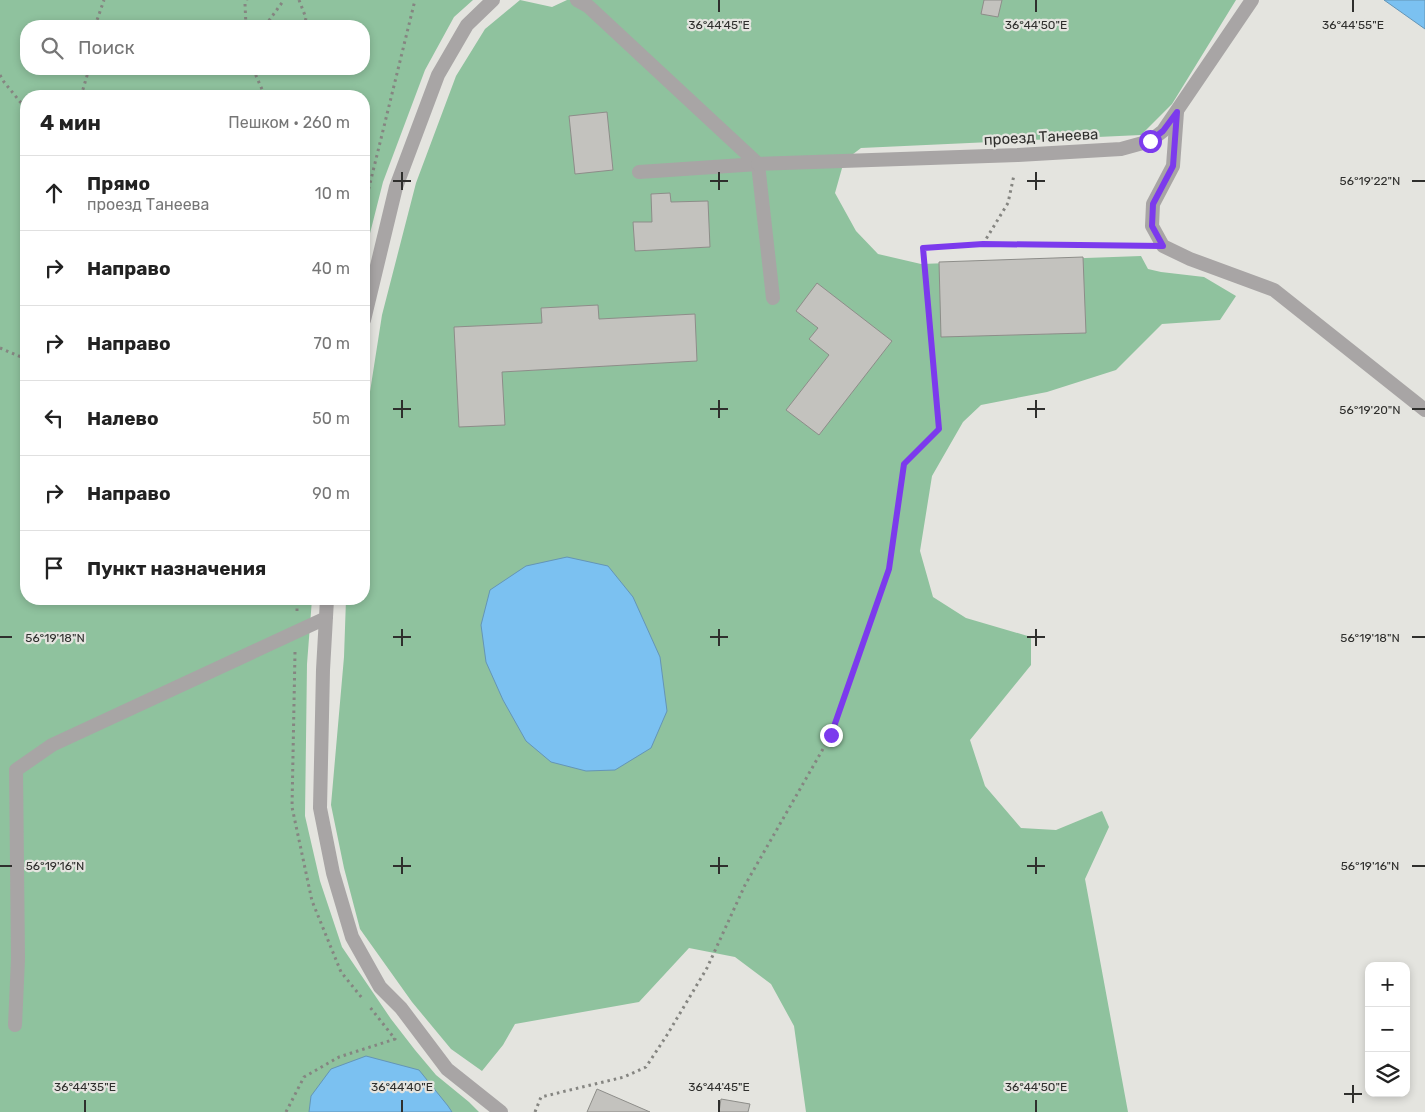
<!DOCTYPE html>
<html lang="ru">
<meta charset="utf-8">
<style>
:root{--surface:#fff;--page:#f6f6f6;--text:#222;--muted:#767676;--line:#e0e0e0}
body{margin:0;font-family:Rubik,sans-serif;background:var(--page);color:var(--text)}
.controls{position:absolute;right:15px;bottom:15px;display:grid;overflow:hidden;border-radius:10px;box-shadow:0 2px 8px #0003}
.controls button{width:45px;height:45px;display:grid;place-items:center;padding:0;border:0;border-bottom:1px solid var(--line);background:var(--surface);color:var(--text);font:25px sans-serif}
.stop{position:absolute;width:15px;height:15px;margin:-11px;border:4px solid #7c3aed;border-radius:50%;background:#fff}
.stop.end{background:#7c3aed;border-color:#fff;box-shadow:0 1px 5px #0008}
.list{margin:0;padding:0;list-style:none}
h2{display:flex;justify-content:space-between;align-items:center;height:65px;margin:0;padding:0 20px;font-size:21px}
h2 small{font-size:16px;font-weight:400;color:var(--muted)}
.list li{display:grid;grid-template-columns:32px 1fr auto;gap:15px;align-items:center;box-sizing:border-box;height:75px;padding:0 20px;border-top:1px solid var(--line)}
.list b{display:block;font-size:19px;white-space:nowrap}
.list p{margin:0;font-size:16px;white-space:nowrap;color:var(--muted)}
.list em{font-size:16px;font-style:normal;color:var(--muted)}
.icon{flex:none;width:28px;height:28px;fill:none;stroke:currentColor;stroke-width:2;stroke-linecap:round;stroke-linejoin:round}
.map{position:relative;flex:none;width:1425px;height:1112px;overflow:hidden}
.search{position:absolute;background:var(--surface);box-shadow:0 2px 8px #0003;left:20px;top:20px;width:350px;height:55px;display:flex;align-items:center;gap:12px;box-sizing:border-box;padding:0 18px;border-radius:20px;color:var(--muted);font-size:19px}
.panel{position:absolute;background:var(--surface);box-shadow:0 2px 8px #0003;left:20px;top:90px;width:350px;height:515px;border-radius:20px}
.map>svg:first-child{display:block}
.green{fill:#8fc29e;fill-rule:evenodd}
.water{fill:#7bc1f1;stroke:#6495b6}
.building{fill:#c3c2be;stroke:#8d8d89}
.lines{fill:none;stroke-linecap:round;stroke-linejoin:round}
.path{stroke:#858581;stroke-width:3;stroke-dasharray:2.5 4;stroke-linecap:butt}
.service{stroke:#a8a5a5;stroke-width:14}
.minor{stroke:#a8a5a5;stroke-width:14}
.route{stroke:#7c3aed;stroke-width:6}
.ticks{fill:none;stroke:#2f2f2d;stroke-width:2}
.labels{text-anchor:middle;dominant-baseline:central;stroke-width:4.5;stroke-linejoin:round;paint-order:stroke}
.street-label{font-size:15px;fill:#2f2f2d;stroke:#e4e4df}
.ticks-label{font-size:12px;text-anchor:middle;fill:#2f2f2d;stroke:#e4e4df;stroke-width:4.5;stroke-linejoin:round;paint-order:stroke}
</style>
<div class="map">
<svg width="1425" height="1112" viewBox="0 0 1425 1112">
<rect width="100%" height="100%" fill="#e4e4df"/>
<path class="green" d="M0,0h473l-19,17 -29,53 -42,112 -19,75v-161h-338v503h286l-5,65 -2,152 15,65 22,66 49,72 24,31 21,25 33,27 10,10h-479zM26,26h338v43h-338z
M520,0l32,7 15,-7h669l-64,104 -31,31 -280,13 -17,13 -9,32 21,38 22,23 43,10 220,-8 7,13 13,3 43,5 32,19 -16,24 -58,4 -46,46 -69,22 -66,13 -18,17 -31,54 -12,75 13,46 33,21 65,19v28l-61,75 15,46 36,42 35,2 46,-19 7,16 -24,52 43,233h-322l-12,-86 -23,-42 -36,-27 -46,-9 -50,54 -124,22 -12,21 -21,26 -31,-22 -39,-47 -52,-73 -16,-61 -13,-63 13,-148 2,-58h18v-169l18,-115 34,-132 40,-107 29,-47z"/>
<path class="water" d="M1384,0h41v29z
M567,557l41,9 25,31 27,60 7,54 -16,37 -36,22 -29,1 -35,-9 -25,-21 -23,-41 -17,-38 -5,-37 9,-35 36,-24z
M366,1056l53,14 29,36 4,6h-143l2,-16 20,-27z"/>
<path class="building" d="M984,0h18l-4,17 -17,-3z
M607,112l6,58 -38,4 -6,-58z
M670,193l1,9 37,-1 2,46 -75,4 -2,-29h19l-1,-28z
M1083,257l3,76 -145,4 -2,-75z
M817,283l75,58 -73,94 -33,-25 43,-55 -20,-16 9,-11 -22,-17z
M598,305l1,14 96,-5 2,47 -195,11 3,53 -46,2 -5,-100 88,-4 -1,-15z
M597,1089l53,23h-63z
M721,1099l29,5 -2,8h-29z"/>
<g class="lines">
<path class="path" d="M299,0l7,18 -2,8
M95,26l9,-26
M246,26l-1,-22 2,-4
M265,26l19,-26
M135,69l19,2 9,-2
M253,69l12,27
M0,75l4,7 22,27
M81,96l8,-27
M364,208l51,-208
M983,244l25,-41 6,-28
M0,348l26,11
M297,611v-12
M295,652l-3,155 20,94 29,71 21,26
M286,1112l18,-35 35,-20 56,-18 -26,-33
M535,1112l6,-15 83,-20 22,-10 21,-32 40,-67 38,-83 86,-150 58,-166 16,-105 34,-35 -16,-182 60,-3 158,2"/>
<path class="service" d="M577,0l11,6 170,158 15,134
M1177,112l-4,54 -20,38 -1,22 11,20 27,13 84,31 151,120
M639,172l119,-8
M364,320l32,-133 42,-112 29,-50 26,-25
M327,599l-4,71 -3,138 13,65 19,64 28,50 21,21 46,61 54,43
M15,1025l3,-66 -2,-189 36,-25 274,-127"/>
<path class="minor" d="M758,164l260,-9 103,-6 29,-8 13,-10 89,-131"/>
</g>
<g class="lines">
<path class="route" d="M831,735l58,-166 15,-105 35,-35 -16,-181 60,-4 180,2 -11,-20 1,-22 20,-38 4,-54 -14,19 -13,10"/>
</g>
<path class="ticks" d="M719,0v12M1036,0v12M1353,0v12M402,172v18M719,172v18M1036,172v18M393,181h18M710,181h18M1027,181h18M1412,181h13M402,400v18M719,400v18M1036,400v18M393,409h18M710,409h18M1027,409h18M1412,409h13M402,629v17M719,629v17M1036,629v17M0,637h12M393,637h18M710,637h18M1027,637h18M1412,637h13M402,857v17M719,857v17M1036,857v17M0,866h12M393,866h18M710,866h18M1027,866h18M1412,866h13M1353,1085v18M1344,1094h18M85,1100v12M402,1100v12M719,1100v12M1036,1100v12"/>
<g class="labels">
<g class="street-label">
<text transform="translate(1041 137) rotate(-3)">проезд Танеева</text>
</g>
</g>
<g class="ticks-label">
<text x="719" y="29">36°44'45"E</text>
<text x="1036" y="29">36°44'50"E</text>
<text x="1353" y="29">36°44'55"E</text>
<text x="1370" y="185">56°19'22"N</text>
<text x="1370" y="414">56°19'20"N</text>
<text x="55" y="642">56°19'18"N</text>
<text x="1370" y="642">56°19'18"N</text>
<text x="55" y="870">56°19'16"N</text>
<text x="1370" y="870">56°19'16"N</text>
<text x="85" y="1091">36°44'35"E</text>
<text x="402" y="1091">36°44'40"E</text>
<text x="719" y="1091">36°44'45"E</text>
<text x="1036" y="1091">36°44'50"E</text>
</g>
</svg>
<div class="controls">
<button>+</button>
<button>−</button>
<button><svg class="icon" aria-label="layers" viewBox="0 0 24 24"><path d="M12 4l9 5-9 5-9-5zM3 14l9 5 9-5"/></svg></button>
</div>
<div class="stop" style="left:1150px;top:141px"></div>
<div class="stop end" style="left:831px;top:735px"></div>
<div class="search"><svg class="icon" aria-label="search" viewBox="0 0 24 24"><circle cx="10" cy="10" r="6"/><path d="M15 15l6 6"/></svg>Поиск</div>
<section class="panel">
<h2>4 мин<small>Пешком · 260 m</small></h2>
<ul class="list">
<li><svg class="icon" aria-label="ahead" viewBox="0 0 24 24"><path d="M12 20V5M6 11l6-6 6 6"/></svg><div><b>Прямо</b><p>проезд Танеева</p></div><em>10 m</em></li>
<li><svg class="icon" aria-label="right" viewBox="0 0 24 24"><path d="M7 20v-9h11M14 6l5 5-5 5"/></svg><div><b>Направо</b></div><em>40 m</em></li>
<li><svg class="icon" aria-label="right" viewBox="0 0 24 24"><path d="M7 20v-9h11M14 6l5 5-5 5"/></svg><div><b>Направо</b></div><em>70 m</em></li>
<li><svg class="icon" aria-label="left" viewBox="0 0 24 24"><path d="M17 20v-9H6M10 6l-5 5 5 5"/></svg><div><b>Налево</b></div><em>50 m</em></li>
<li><svg class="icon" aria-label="right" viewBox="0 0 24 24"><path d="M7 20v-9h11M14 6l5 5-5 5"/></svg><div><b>Направо</b></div><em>90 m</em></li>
<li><svg class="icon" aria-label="arrive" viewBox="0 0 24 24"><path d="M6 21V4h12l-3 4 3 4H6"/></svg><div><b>Пункт назначения</b></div></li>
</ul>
</section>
</div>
